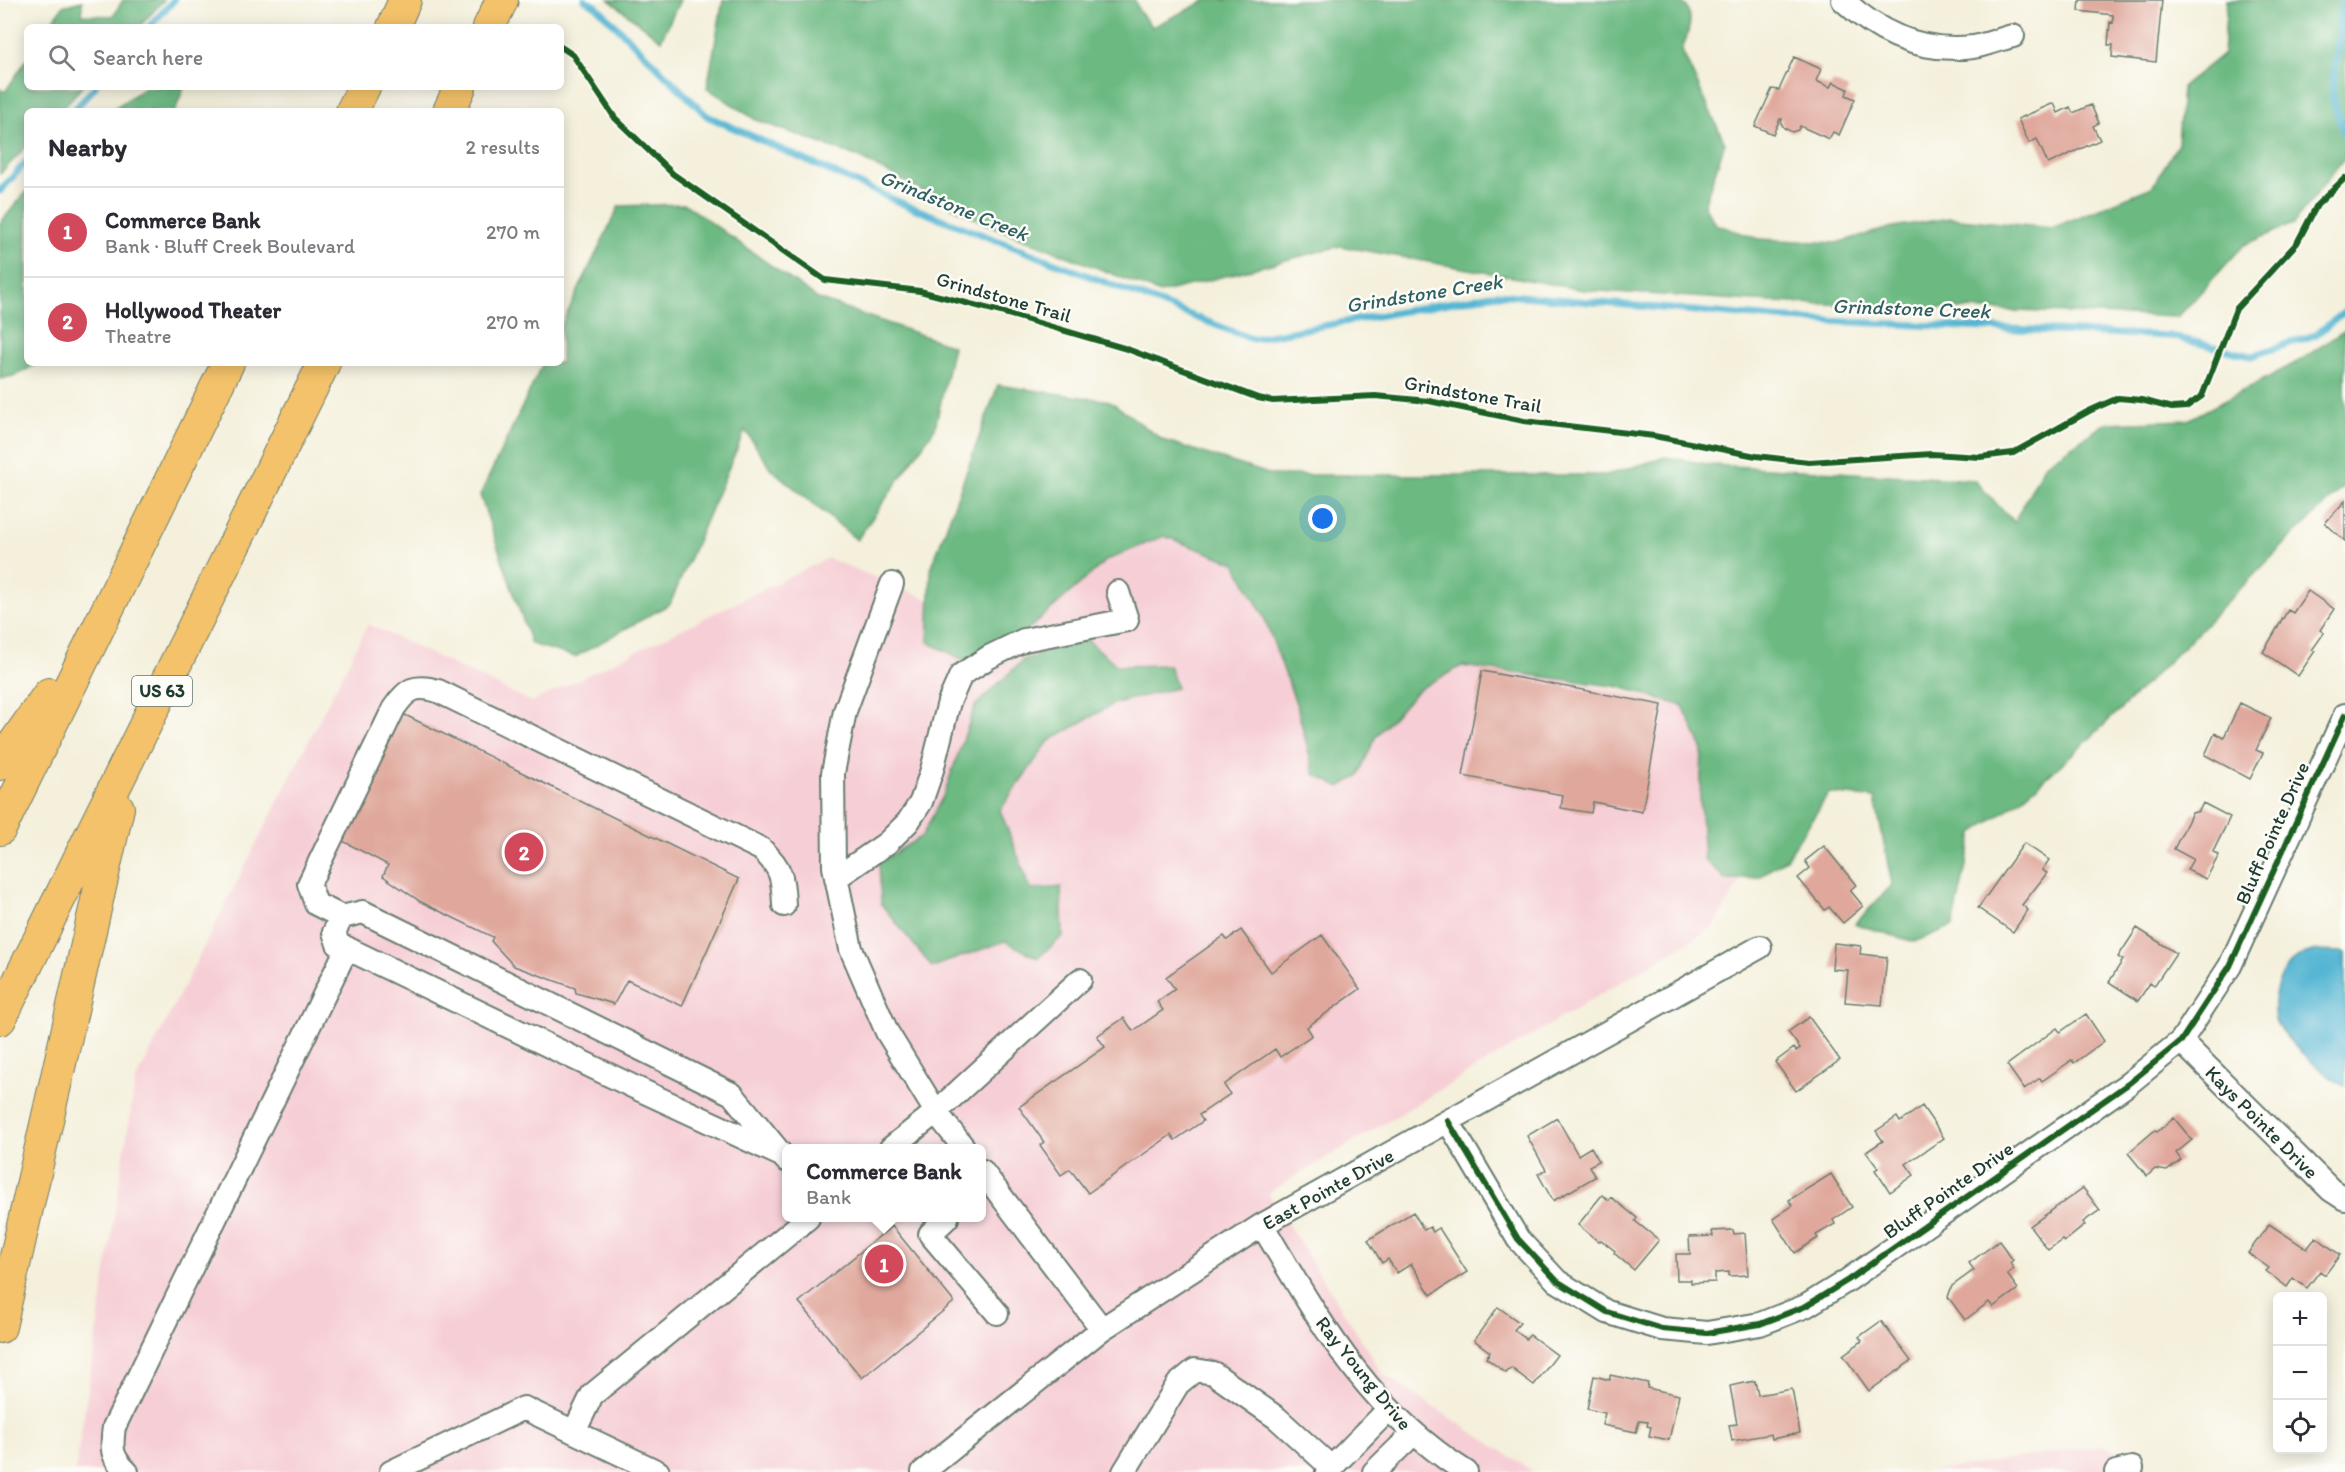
<!DOCTYPE html>
<meta charset="utf-8">
<style>
:root{--surface:#fff;--page:#f7f7f7;--text:#2b2b33;--muted:#7c7c81;--line:#e1e1e2;--accent:#d1495b}
body{margin:0;font-family:Itim,sans-serif;background:var(--page);color:var(--text)}
.controls{position:absolute;right:18px;bottom:18px;display:grid;overflow:hidden;border-radius:9px;box-shadow:0 3px 15px #0003}
.controls button{width:54px;height:54px;display:grid;place-items:center;padding:0;border:0;border-bottom:2px solid var(--line);background:var(--surface);color:var(--text);font:30px sans-serif}
.you{position:absolute;left:1323px;top:519px;width:21px;height:21px;margin:-15px;border:4px solid #fff;border-radius:50%;background:#1a73e8;box-shadow:0 0 0 9px #1a73e833}
.badge{display:grid;place-items:center;width:39px;height:39px;border-radius:50%;background:var(--accent);color:#fff;font-size:20px;font-weight:700}
.pin{position:absolute;translate:-50% -50%;border:3px solid #fff;box-shadow:0 2px 6px #0006}
.popup{position:absolute;left:782px;top:1144px;width:204px;height:78px;box-sizing:border-box;display:grid;place-content:center;border-radius:9px;background:var(--surface);filter:drop-shadow(0 2px 4px #0005);font-size:20px;white-space:nowrap;color:var(--muted)}
.popup b{font-size:22px;color:var(--text)}
.popup::after{content:'';position:absolute;left:50%;top:100%;margin-left:-12px;border:12px solid transparent;border-top-color:var(--surface)}
.list{margin:0;padding:0;list-style:none}
h2{display:flex;justify-content:space-between;align-items:center;height:78px;margin:0;padding:0 24px;font-size:26px}
h2 small{font-size:20px;font-weight:400;color:var(--muted)}
.list li{display:grid;grid-template-columns:39px 1fr auto;gap:18px;align-items:center;box-sizing:border-box;height:90px;padding:0 24px;border-top:2px solid var(--line)}
.list b{display:block;font-size:22px;white-space:nowrap}
.list p{margin:0;font-size:20px;white-space:nowrap;color:var(--muted)}
.list em{font-size:20px;font-style:normal;color:var(--muted)}
.icon{flex:none;width:33px;height:33px;fill:none;stroke:currentColor;stroke-width:2;stroke-linecap:round;stroke-linejoin:round}
.map{position:relative;flex:none;width:2345px;height:1472px;overflow:hidden}
.search{position:absolute;background:var(--surface);box-shadow:0 3px 15px #0003;left:24px;top:24px;width:540px;height:66px;display:flex;align-items:center;gap:15px;box-sizing:border-box;padding:0 21px;border-radius:9px;color:var(--muted);font-size:22px}
.panel{position:absolute;background:var(--surface);box-shadow:0 3px 15px #0003;left:24px;top:108px;width:540px;height:258px;border-radius:9px}
.map>svg:first-child{display:block}
.built{fill:#f6cfd6;fill-rule:evenodd}
.forest{fill:#6cb982;stroke:#467b5b;stroke-width:1.5}
.water{fill:#54b6d3;stroke:#3a7a84;stroke-width:1.5}
.lines{fill:none;stroke-linecap:round;stroke-linejoin:round}
.stream{stroke:#54b6d3;stroke-width:7}
.building{fill:#e0a89c}
.minor-casing{stroke:#6a7c6f;stroke-width:26}
.highway-casing{stroke:#6a7c6f;stroke-width:34}
.minor{stroke:#fff;stroke-width:22}
.highway{stroke:#f3c26a;stroke-width:32}
.cycleway-casing{stroke:#fdfcf7;stroke-width:10}
.cycleway{stroke:#1b5e20;stroke-width:6}
.labels{text-anchor:middle;dominant-baseline:central;stroke-width:5;stroke-linejoin:round;paint-order:stroke}
.shield{fill:#fdfcf7;stroke:#62766e;stroke-width:1.5}
.shield-label{font-size:18px;font-weight:bold;fill:#1f3d34}
.street-label{font-size:20px;fill:#1f3d34;stroke:#fdfcf7}
.water-label{font-size:21px;font-style:italic;fill:#2f6164;stroke:#fdfcf7}
</style>
<div class="map">
<svg width="2345" height="1472" viewBox="0 0 2345 1472">
<rect width="100%" height="100%" fill="#fdfcf7"/>
<filter id="ink" filterUnits="userSpaceOnUse"><feTurbulence type="fractalNoise" baseFrequency=".0167" numOctaves="2"/><feDisplacementMap in="SourceGraphic" scale="12" xChannelSelector="R" yChannelSelector="G"/><feConvolveMatrix kernelMatrix="1 2 1 2 8 2 1 2 1" color-interpolation-filters="sRGB"/></filter>
<filter id="wash" filterUnits="userSpaceOnUse"><feTurbulence type="fractalNoise" baseFrequency=".008" numOctaves="4" result="noise"/><feDisplacementMap in="SourceGraphic" scale="24" xChannelSelector="R" yChannelSelector="G"/><feGaussianBlur stdDeviation="1.35" result="paint"/><feColorMatrix in="noise" values="0 0 0 0 0 0 0 0 0 0 0 0 0 0 0 0 0 1.4 0 .05"/><feComposite in="paint" operator="in"/></filter>
<g filter="url(#wash)">
<rect width="100%" height="100%" fill="#f4f0dc"/>
<path class="built" d="M1163,528l284,129 384,77 -118,193 -445,266 115,181 151,98h-1459l60,-390 233,-458 164,78 296,-144 177,73 73,-64zM786,1148h196v70h-196z
M2104,1445l47,27h-222z"/>
<path class="forest" d="M123,0h41l-25,27h-91l15,-21 19,-5v14l31,1z
M609,0h71l-19,40z
M723,0h412l4,11 13,16 55,-27h473c18,15 7,33 2,51l43,92 -21,62 11,19 44,15 77,4 57,-16 57,-9 102,10 100,-41 26,-43 4,-57 41,-33 4,-54h118v157l-52,67 -49,21 -66,72 -408,-15 -186,-12 -244,-44 -180,47 -176,-70 -128,-67 -100,-36 -49,-32z
M27,59v28h55l-22,24h-33v35l-27,28v-85l5,3z
M146,87h38l-9,24h-65z
M27,191v172h11l-21,12 -17,4v-156z
M685,204l133,95 135,47 -18,82 -78,112 -86,-71 -26,-39 -75,174 -95,53 -44,-13 -51,-149 63,-132h18v-37l58,-120z
M2345,330v156c-107,99 -202,210 -313,304 -18,16 -39,29 -59,43l-20,93 -39,16 -59,-18 37,-39 -17,-87 -46,-5 -42,65 -28,19 -33,3 -22,-21 -4,-58 2,-53 -19,-42 -63,-19 -158,-21 -43,23 -43,47 -18,40 -18,11 -26,-13 -17,-68 -33,-89 -29,-54 -71,-27 -57,24 -76,67 -62,36 -41,-21 3,-73 67,-184 112,16 53,39 109,35h335l59,-18 46,8 262,15 40,42 31,-58 61,-41 82,-3 111,-59z
M1085,638l33,28 51,-1 8,23 -62,15 -66,38 -49,69 31,80 30,-3 2,49 -25,22 -33,-17 -73,26 -51,-63 -2,-41 43,-27 22,-42 31,-88 48,-46z"/>
<path class="water" d="M2316,951l29,1v134c-17,-8 -65,-49 -70,-67 -5,-21 5,-51 24,-62 5,-3 12,-4 17,-6z"/>
<g class="lines">
<path class="stream" d="M585,0l11,6 111,110 201,90 344,133 245,-45 304,26 369,16 81,20 64,-21 30,-23
M2343,0l-11,97 13,38
M149,27l25,-27
M73,111l22,-24
M0,191l27,-30"/>
</g>
<g id="blocks">
<path class="building" d="M2080,0h82l-6,62 -44,-5 1,-12h-5l2,-23 3,1v-8l-34,-4z
M1794,57l27,12 -5,12 14,6 3,-5 15,7 -2,6 9,4 -16,36 -6,-3 -4,7 -29,-13 -2,4 -6,2 -8,-4 -3,-5 1,-4h-2l-7,15 -18,-8 17,-37 7,1z
M2054,103l4,10 12,-6 3,6 18,-8 8,18 -6,3 7,14 -52,24 -11,-25 -8,4 -11,-24z
M2345,501v40l-20,-18z
M2308,591l26,18 -14,21 4,3 -12,17 3,1 -17,25 -35,-24 25,-42 5,3z
M1482,671l180,34 -20,107 -49,-10 -2,11 -30,-5 2,-13 -100,-19z
M2240,703l31,15 -15,32 7,3 -13,26 -45,-24 10,-22 9,4z
M401,713l338,166 -57,127 -55,-26 -13,24 -38,-11 -1,-5 -61,-22 -23,-25 2,-4 -72,-35 -38,-26 5,-11 -49,-26z
M2203,803l27,14 -17,35 6,3 -13,24 -19,-9 6,-11 -19,-10 18,-36 7,-2z
M2024,843l25,17 -7,10 5,3 -25,32 6,5 -15,22 -35,-24z
M1824,846l32,39 -6,5 13,16 -20,17 -14,-16 -4,3 -27,-32 12,-10 -5,-7z
M2137,928l39,25 -22,33 -4,-3 -12,18 -29,-19 14,-22 -5,-3z
M1241,930l30,42 51,-37 38,54 -53,38 5,8 -32,22 -5,-8 -51,36 6,9 -31,21 4,6 -28,19 -4,-5 -83,58 -18,-24 -9,6 -21,-30 4,-3 -25,-35 86,-60 -8,-11 27,-18 9,13 30,-21 -6,-8 18,-13 -9,-12 58,-41 3,4z
M1834,943l27,3 -1,8 27,3 -5,48 -37,-3 3,-32 -16,-1z
M2086,1014l18,27 -30,22 -2,-3 -30,21 -2,-3 -16,11 -17,-24 50,-37 3,4z
M1809,1017l31,43 -44,31 -21,-29 19,-14 2,3 4,-3 -12,-16z
M1922,1106l22,32 -38,26 8,11 -24,17 -15,-22 3,-2 -12,-16 17,-11 -7,-10 21,-14 3,5z
M1557,1118l21,37 13,-8 8,14 -10,5 6,11 -42,24 -15,-27 8,-4 -19,-34z
M2174,1118l18,22 -16,13 5,7 -14,11 -12,-2 -8,7 -19,-23 27,-23 2,2z
M1831,1174l21,33 -19,13 2,4 -19,11 2,3 -23,15 -22,-34 19,-13 -3,-6z
M2083,1188l17,22 -17,12 2,3 -21,17 -2,-2 -14,10 -18,-24z
M1602,1195l7,5 2,-3 26,21 -2,3 24,19 -25,30 -20,-17 1,-2 -14,-11 -2,2 -21,-17z
M1413,1212l11,18 6,-3 3,5 6,-4 28,44 -36,23 -20,-31 -14,9 -9,-14 -6,4 -14,-23z
M2269,1224l38,25 9,-12 24,18 -15,20 -5,-4 -13,17 -14,-10 -6,9 -21,-16 3,-3 -21,-15z
M892,1226l62,76 -92,76 -63,-76z
M1733,1230l1,4 11,-1 3,42 -19,1v-4l-14,1v9l-24,1v-3h-14l-1,-26h14l-1,-17 24,-1 -1,-5z
M1999,1241l14,19 -3,3 4,6 -7,5 11,15 -25,18 -4,-5 -24,18 -17,-23 4,-11 22,-16 -5,-7z
M1498,1307l22,16 -6,7 12,9 4,-4 27,20 -23,30 -23,-17 -5,5 -20,-15 4,-6 -16,-12z
M1881,1321l30,40 -42,30 -26,-36 19,-14 -3,-4z
M1610,1375l38,8 -1,5 32,7 -10,45 -20,-4 2,-9 -4,-1 1,-4 -9,-1 -3,11 -34,-7 3,-12 -18,-4 7,-33 16,4z
M1755,1381l3,14 34,-6 8,44 -28,6 -1,-5 -39,7 -3,-16 8,-1 -7,-38z"/>
</g>
</g>
<g filter="url(#ink)">
<use href="#blocks" fill-opacity="0" stroke="#6a7c6f" stroke-width="1.5"/>
<g class="lines">
<g class="minor-casing">
<path id="minor" d="M1843,0c36,34 79,53 130,47 13,-2 27,-8 40,-11
M892,584l-47,127 -12,62 1,94 17,82 36,83 49,80 28,36
M836,878l51,-35 21,-21 13,-20 11,-32 17,-68 12,-27 28,-18 35,-17 103,-20 -9,-28
M342,917l-26,-13 -7,-20 85,-176c13,-19 21,-24 44,-17l323,158c21,19 22,29 23,56
M2181,1041l150,149 14,9
M1448,1121l70,118 39,42 50,31 55,17 45,4 53,-9 46,-18 42,-26 280,-196 53,-43 49,-75 115,-251
M891,1148l45,-36 144,-132
M781,1155l-147,-68 -296,-143 -4,-12 8,-15 21,-5 369,182 54,66
M982,1171l120,158
M947,1218l-17,16 67,79
M1262,1225c58,97 106,185 204,247
M574,1432l18,-37 216,-177
M127,1472c-16,-15 -16,-23 -13,-45l233,-479
M391,1472l133,-64 134,64
M923,1472l179,-143 160,-104 498,-278
M1124,1472l54,-88 17,-14 18,3 64,45 55,50
M1327,1472l61,-62
M1374,1472l39,-38
M2116,1472l16,-4"/>
</g>
<g class="highway-casing">
<path id="highway" d="M393,27l12,-27
M489,27l13,-27
M352,111l12,-24
M449,111l11,-24
M0,764l49,-70
M0,829l228,-466
M0,1019l324,-656
M0,1327l118,-519"/>
</g>
<use href="#minor" class="minor"/>
<use href="#highway" class="highway"/>
<g class="cycleway-casing">
<path id="cycleway" d="M561,47l12,8 42,63 58,56 152,106 95,11 81,21 126,37 131,49 15,3 102,-5 54,5 95,20 130,15 102,20 53,6 123,-8 48,3 33,-4 76,-42 29,-13 23,2 31,8 14,-1 16,-11 34,-87 61,-66 20,-38 28,-27
M1448,1121l70,118 39,42 50,31 55,17 45,4 53,-9 46,-18 42,-26 280,-196 53,-43 49,-75 115,-251"/>
</g>
<use href="#cycleway" class="cycleway"/>
</g>
</g>
<g class="labels">
<rect class="shield" x="132" y="676" width="60" height="30" rx="4.5"/>
<g class="shield-label">
<text x="162" y="691">US 63</text>
</g>
<g class="street-label">
<text transform="translate(1004 297) rotate(16)">Grindstone Trail</text>
<text transform="translate(1473 394) rotate(10)">Grindstone Trail</text>
<text transform="translate(2272 833) rotate(-66)">Bluff Pointe Drive</text>
<text transform="translate(2262 1122) rotate(45)">Kays Pointe Drive</text>
<text transform="translate(1328 1189) rotate(-29)">East Pointe Drive</text>
<text transform="translate(1948 1190) rotate(-35)">Bluff Pointe Drive</text>
<text transform="translate(1364 1373) rotate(51)">Ray Young Drive</text>
</g>
<g class="water-label">
<text transform="translate(954 205) rotate(22)">Grindstone Creek</text>
<text transform="translate(1424 293) rotate(-9)">Grindstone Creek</text>
<text transform="translate(1911 308) rotate(2)">Grindstone Creek</text>
</g>
</g>
</svg>
<div class="controls">
<button>+</button>
<button>−</button>
<button><svg class="icon" aria-label="locate" viewBox="0 0 24 24"><circle cx="12" cy="12" r="6"/><path d="M12 2v4M12 18v4M2 12h4M18 12h4"/></svg></button>
</div>
<div class="you"></div>
<div class="pin badge" style="left:884px;top:1264px">1</div>
<div class="popup"><b>Commerce Bank</b>Bank</div>
<div class="pin badge" style="left:524px;top:852px">2</div>
<div class="search"><svg class="icon" aria-label="search" viewBox="0 0 24 24"><circle cx="10" cy="10" r="6"/><path d="M15 15l6 6"/></svg>Search here</div>
<section class="panel">
<h2>Nearby<small>2 results</small></h2>
<ul class="list">
<li><span class="badge">1</span><div><b>Commerce Bank</b><p>Bank · Bluff Creek Boulevard</p></div><em>270 m</em></li>
<li><span class="badge">2</span><div><b>Hollywood Theater</b><p>Theatre</p></div><em>270 m</em></li>
</ul>
</section>
</div>
